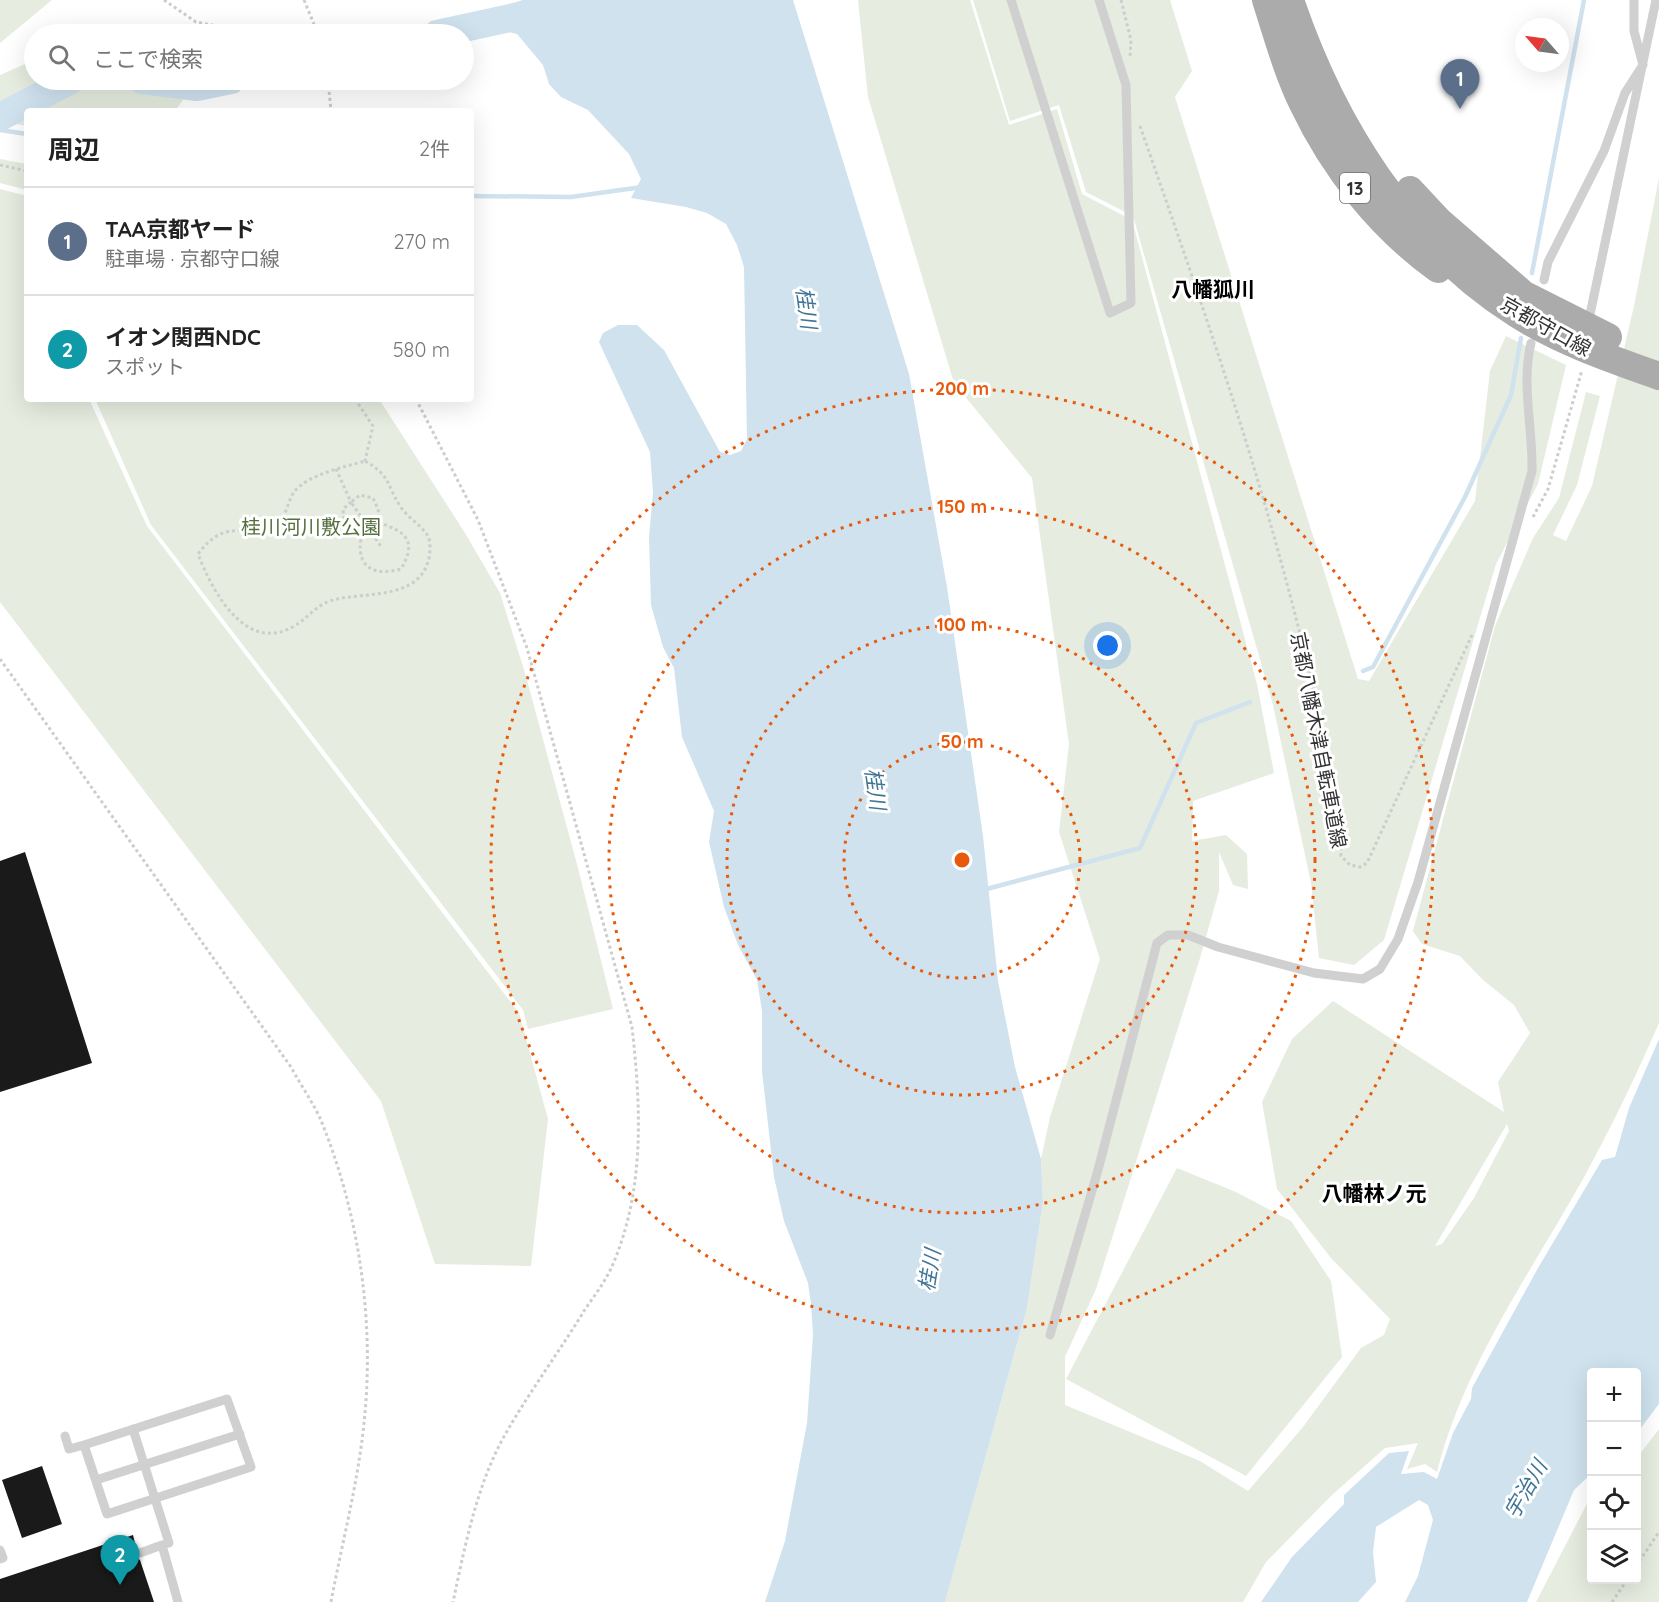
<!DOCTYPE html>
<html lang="ja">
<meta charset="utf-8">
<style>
:root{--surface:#fff;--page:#f2f2f2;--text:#222;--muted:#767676;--line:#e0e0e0;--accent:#d93025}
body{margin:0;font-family:Quicksand,"Noto Sans JP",sans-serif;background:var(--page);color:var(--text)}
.controls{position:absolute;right:18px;bottom:18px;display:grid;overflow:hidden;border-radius:6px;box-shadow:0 6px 24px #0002}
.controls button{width:54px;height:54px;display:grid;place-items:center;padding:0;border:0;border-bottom:2px solid var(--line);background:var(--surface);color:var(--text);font:30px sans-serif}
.compass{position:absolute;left:1515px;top:18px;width:54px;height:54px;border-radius:50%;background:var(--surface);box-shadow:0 6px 24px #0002;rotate:298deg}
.you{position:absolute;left:1108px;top:646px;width:21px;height:21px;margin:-15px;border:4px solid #fff;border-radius:50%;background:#1a73e8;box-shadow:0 0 0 9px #1a73e833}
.badge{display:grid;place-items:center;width:39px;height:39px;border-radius:50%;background:var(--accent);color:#fff;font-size:20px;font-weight:700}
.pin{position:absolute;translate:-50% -50px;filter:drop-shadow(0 2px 3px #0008)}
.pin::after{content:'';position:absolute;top:32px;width:21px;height:18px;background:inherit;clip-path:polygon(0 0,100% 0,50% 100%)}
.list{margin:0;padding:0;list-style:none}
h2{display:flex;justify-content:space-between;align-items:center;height:78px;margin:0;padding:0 24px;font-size:26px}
h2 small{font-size:20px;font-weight:400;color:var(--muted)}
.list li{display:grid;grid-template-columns:39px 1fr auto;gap:18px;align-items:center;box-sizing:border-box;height:108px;padding:0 24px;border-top:2px solid var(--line)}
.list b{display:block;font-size:22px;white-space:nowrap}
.list p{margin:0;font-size:20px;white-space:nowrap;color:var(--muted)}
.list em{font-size:20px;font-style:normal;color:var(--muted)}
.icon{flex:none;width:33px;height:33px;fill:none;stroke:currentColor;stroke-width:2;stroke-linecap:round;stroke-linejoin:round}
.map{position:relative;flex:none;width:1659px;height:1602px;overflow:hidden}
.search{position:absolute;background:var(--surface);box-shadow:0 6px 24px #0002;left:24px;top:24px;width:450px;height:66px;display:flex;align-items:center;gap:15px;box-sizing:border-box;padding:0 21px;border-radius:33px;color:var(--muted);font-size:22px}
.panel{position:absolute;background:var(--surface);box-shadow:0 6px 24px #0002;left:24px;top:108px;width:450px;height:294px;border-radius:6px}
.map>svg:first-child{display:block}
.green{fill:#e6ecdf;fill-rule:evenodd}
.water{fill:#cfe2ee}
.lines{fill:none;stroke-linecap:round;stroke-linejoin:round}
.stream{stroke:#cfe2ee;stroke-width:4.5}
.river{stroke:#cfe2ee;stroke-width:28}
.building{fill:#1a1a1a}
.path{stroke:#cdcdcd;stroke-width:3;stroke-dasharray:3 3;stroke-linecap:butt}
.service{stroke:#d0d0d0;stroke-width:9}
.primary{stroke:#ababab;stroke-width:28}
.ring{fill:none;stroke:#e8590c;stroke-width:3;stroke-dasharray:3 6}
.labels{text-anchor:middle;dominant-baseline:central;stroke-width:6;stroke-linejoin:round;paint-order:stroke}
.shield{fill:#fff;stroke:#707070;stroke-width:1.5}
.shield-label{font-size:18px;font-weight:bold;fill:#333}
.street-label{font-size:20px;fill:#333;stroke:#fff}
.park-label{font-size:20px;fill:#56703f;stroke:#fff}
.neighbourhood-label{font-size:21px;font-weight:bold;fill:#000;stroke:#fff}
.water-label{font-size:21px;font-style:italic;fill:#3f7597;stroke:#fff}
.centre{fill:#e8590c;stroke:#fff;stroke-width:3}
.ring-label{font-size:18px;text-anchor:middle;font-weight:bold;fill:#e8590c;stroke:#fff;stroke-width:6;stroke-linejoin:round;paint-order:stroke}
</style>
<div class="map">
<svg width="1659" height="1602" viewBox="0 0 1659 1602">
<rect width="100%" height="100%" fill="#fff"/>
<path class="green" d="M0,0h52l-52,43z
M858,0h112l39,125 48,-16 25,85 50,26 125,464 17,89 -81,28 -1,40 34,-6 21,19 1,35 -15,-4 -14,-33v39l-19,67 -104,331 -31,68v48l135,56 48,30 55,-64 58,-79 23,-13 6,-16 -59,-61 -54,-69 -15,-87 30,-63 41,-38 171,111 -6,-30 32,-49 -16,-28 -32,-26 -22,-23 -38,-12 -9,-13 82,-305 38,-88 26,-40 27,-106 14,4 -23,89 -24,50 13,6 26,-55 42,-180 25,-128v845c-23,53 -48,105 -76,156 -53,95 -119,186 -146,293l-12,-8 -18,5 11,-26 -33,5 -53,47 -66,67 -23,40h-298l82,-294 16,-106 -2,-43 9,-42 50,-158 -41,-127 10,-88 -37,-266 -78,-95 -86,-286zM1507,1124l2,7 -35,67 -32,46 -7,2z
M973,0h197l22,71 -17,26 183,582 11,2 106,-180 15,-130 16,-35 60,29 -28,119 -42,80 -112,376 -30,25 -35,-7 -8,-75 -38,-178 -140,-489 -47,-24 -27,-87 -49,16z
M34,60v20h130l19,20 -8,11h-148v15l-27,-5v-46z
M0,159l27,5v26l-27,-7z
M0,189l27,7v203h62l58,127 372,487 29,106 -17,147 -96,-2 -54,-163 -381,-499z
M95,399h284l86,134 35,60 25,80 53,195 35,141 -85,20 -5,-19 -372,-485z
M1177,1168l59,24 55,29 40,60 11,76 -96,119 -180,-97z
M1659,1429v173h-123l55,-106 1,84h44l1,-122z"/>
<path class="water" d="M539,0h254l116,374 38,213 36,249 15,145 17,86 26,92 2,43 -16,106 -82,294h-180l20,-61 22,-118 6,-88 -2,-31 -3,-21 -24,-62 -10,-44 -12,-106v-60l-5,-31 -19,-35 -14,-38 -15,-65 5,-31 -32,-74 -8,-69 -11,-21 -12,-42 -2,-68 4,-45 -3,-40 -51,-110 4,-9 15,-8h19l27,25 56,102 10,3 11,-4 6,-12 -3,-172 -7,-22 -11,-21 -19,-11 -21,-6 -55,-9 10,-19 -12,-25 -41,-44 -27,-13 -12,-13 -6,-19 -26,-31 -20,-5 -2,-18z
M1659,1039v365l-22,29 -1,-61h-44l-1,102 -17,16 -47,112h-122l13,-26 15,-56 -5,-15 -9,-5 -43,27 -3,25 3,30 -18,20h-97l31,-45 52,-53v-9l45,-42 20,-2 -8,23 23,-2 13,7 16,-46 18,-34 1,-11 66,-120 64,-108 13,-3 14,-49z"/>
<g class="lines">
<path class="stream" d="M0,130l27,4
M471,196l100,1 71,-10
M1532,273l52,-273
M1363,671l10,-4 92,-170 46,-102 10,-57
M983,890l157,-42 56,-125 54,-21"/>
<path class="river" d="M437,34l82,-18 48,-16
M142,80l55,7 34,-7
M0,117l71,-37"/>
</g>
<path class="building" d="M25,852l67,211 -92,29v-231z
M42,1466l20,58 -40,14 -20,-58z
M133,1535l3,12 -2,8 6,5 14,42h-154v-23z"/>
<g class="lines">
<path class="path" d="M164,0l32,22 63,12
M304,0l14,34
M1121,0l10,40 -1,16
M328,80l3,31
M1140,126c50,143 100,286 140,432 27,98 51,197 61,298l9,9 10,2 7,-4 105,-228
M0,165l27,6
M355,399l18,27 -8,35
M416,399l62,121 49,128 105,379c9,80 13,162 -19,237 -7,17 -19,32 -29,47 -25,41 -54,80 -78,122 -29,50 -41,113 -53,169
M365,461c26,15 21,23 35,45 7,11 21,19 28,30 3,6 2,16 1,22 -9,41 -59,34 -92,41 -18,3 -27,17 -41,26 -49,31 -83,-32 -98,-71 28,-36 39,-16 74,-28 15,-6 14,-22 22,-34 14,-18 51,-25 71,-31z
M336,469l15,33 -8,7c1,21 6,17 18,30 -5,30 15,37 40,30 16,-27 6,-37 -21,-46l-2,-14 -5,-11 -13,-3 -9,7 31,46
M1533,517l15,-28 34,-119
M0,659l291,408c9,17 21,34 29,51 39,94 55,204 44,305 -6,60 -22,120 -33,179
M1636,1566l23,-34
M1612,1602l15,-22"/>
<path class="service" d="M1011,0l99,313 21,-10 -5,-218 -27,-85
M1544,280l4,-18 56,-111 21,-58 18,-28 -9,-34v-31
M1588,324l68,-324
M1050,1335l48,-165 59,-227 11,-8h20l30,12 96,26 49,6 17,-10 18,-30 20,-57 114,-411c1,-43 -11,-86 -1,-128
M133,1429l36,114 -7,2
M65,1436l4,13 15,-4 143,-46 24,68 -144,47 -23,-69
M96,1480l144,-46
M0,1550l3,8 -3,1
M140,1553l22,-8 16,57"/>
<path class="primary" d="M1266,0c11,34 21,71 37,104 31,65 77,123 135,165
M1290,0c42,124 115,243 227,314 44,28 94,45 142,62
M1410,190l29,31 84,73
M1507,286l101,51"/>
</g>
<g class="ring">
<circle cx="962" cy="860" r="118"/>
<circle cx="962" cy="860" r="235"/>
<circle cx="962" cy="860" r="353"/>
<circle cx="962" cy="860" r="471"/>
</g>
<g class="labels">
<rect class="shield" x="1340" y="173" width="30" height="30" rx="4.5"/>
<g class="shield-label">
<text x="1355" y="188">13</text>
</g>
<g class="street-label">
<text transform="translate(1546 326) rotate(29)">京都守口線</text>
<text transform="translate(1319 740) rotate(79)">京都八幡木津自転車道線</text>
</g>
<g class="park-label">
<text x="311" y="526">桂川河川敷公園</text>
</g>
<g class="neighbourhood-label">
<text x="1213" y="289">八幡狐川</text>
<text x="1374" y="1193">八幡林ノ元</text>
</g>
<g class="water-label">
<text transform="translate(807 308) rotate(82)">桂川</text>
<text transform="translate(876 789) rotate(82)">桂川</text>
<text transform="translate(929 1270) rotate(-81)">桂川</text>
<text transform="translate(1525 1489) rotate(-60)">宇治川</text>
</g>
</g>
<circle cx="962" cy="860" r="9" class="centre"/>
<g class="ring-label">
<text x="962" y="395">200 m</text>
<text x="962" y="513">150 m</text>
<text x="962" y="631">100 m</text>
<text x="962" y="748">50 m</text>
</g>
</svg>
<div class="controls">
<button>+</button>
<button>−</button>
<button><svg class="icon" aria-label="locate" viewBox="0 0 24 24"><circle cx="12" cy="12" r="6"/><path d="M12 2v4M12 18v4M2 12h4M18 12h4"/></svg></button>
<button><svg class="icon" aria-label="layers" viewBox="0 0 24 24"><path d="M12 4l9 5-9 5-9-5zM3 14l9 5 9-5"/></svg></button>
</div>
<svg class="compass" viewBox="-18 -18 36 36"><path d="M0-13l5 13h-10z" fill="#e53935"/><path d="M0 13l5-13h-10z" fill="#767676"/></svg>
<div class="you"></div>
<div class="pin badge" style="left:1460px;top:109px;background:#5c6f8a">1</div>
<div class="pin badge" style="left:120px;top:1585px;background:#0f9aa8">2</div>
<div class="search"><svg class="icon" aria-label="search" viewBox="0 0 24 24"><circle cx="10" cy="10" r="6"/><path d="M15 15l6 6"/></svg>ここで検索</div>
<section class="panel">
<h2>周辺<small>2件</small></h2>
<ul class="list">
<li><span class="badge" style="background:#5c6f8a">1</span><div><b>TAA京都ヤード</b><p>駐車場 · 京都守口線</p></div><em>270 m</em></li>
<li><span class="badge" style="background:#0f9aa8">2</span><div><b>イオン関西NDC</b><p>スポット</p></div><em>580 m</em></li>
</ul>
</section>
</div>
